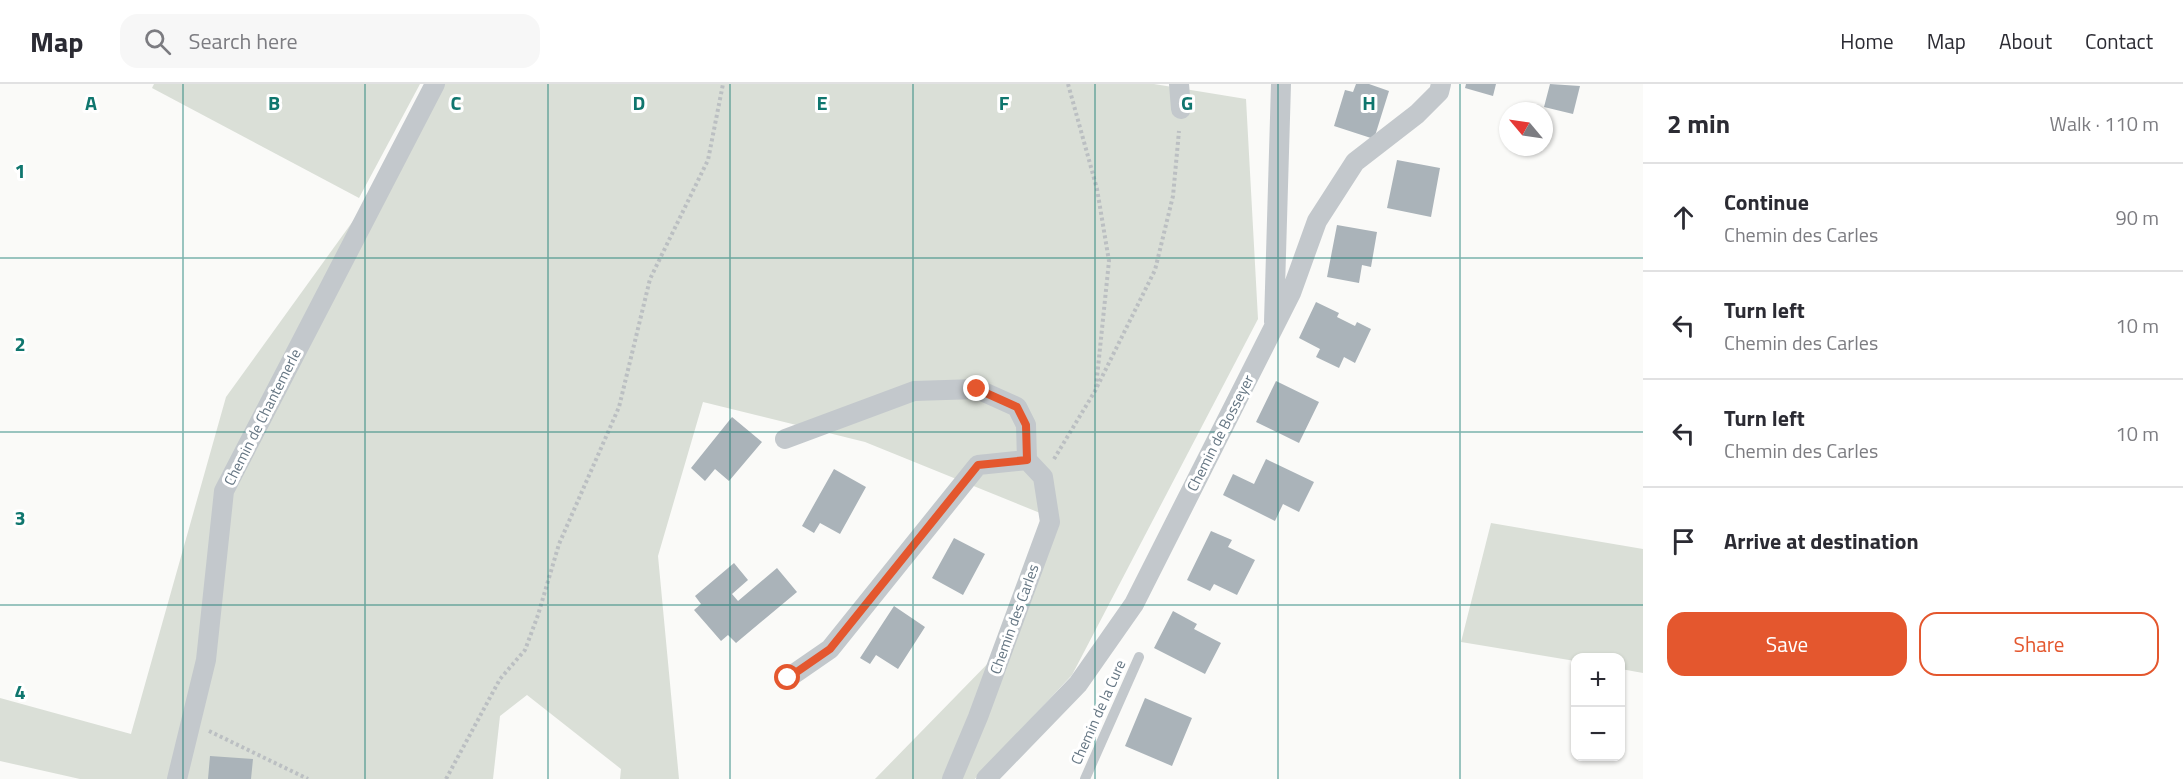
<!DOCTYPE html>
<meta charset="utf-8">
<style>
:root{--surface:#fff;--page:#f7f7f7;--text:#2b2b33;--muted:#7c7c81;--line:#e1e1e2;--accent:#e4572e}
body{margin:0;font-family:"Titillium Web",sans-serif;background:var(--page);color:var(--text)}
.controls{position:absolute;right:18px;bottom:18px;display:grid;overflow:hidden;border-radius:12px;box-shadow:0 2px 4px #0004}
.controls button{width:54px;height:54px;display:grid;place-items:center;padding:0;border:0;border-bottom:2px solid var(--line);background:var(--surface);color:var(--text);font:30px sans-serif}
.compass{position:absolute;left:1499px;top:18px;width:54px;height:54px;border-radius:50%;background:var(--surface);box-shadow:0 2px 4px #0004;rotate:299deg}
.stop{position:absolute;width:18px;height:18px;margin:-14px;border:4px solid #e4572e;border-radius:50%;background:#fff}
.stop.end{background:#e4572e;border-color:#fff;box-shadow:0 2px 6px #0008}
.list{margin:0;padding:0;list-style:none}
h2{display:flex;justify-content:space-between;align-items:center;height:78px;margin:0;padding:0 24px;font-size:26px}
h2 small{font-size:20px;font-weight:400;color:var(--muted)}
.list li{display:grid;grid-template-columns:39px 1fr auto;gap:18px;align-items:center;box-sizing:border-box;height:108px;padding:0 24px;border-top:2px solid var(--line)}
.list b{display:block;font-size:22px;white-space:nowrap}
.list p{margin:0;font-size:20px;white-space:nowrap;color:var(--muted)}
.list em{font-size:20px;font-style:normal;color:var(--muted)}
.actions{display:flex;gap:12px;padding:18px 24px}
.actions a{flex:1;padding:14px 0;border:2px solid var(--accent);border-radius:18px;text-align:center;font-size:21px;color:var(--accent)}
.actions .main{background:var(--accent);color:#fff}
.icon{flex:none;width:33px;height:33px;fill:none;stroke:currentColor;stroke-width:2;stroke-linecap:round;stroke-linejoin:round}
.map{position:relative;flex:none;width:1643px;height:695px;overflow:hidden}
header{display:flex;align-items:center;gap:36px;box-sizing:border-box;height:84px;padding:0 30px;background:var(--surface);border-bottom:2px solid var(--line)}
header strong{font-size:28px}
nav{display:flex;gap:33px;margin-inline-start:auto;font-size:21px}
.search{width:420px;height:54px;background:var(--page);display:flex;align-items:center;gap:15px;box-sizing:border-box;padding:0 21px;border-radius:18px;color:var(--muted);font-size:22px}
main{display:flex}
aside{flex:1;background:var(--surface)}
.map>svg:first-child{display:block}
.green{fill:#dadfd7}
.building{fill:#aab3b9}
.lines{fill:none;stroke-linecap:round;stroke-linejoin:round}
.path{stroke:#bbbfc2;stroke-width:4;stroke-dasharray:3 3;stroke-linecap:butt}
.lane{stroke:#c3c8cc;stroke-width:10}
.street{stroke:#c3c8cc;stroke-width:20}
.route{stroke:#e4572e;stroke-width:8}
.grid{fill:none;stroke:#0f766e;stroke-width:1.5;stroke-opacity:0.55}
.labels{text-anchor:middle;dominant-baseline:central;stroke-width:6;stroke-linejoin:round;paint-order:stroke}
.street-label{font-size:15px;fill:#657683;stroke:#fff}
.grid-label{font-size:20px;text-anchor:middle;font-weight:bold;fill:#0f766e;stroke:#fff;stroke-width:6;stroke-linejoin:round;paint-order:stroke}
</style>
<header>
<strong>Map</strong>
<div class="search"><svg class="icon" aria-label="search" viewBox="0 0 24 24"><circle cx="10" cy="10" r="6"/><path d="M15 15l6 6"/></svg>Search here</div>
<nav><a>Home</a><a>Map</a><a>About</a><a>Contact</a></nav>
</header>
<main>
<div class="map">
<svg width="1643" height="695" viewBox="0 0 1643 695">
<rect width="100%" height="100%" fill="#fafaf8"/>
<path class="green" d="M154,0h266l-61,114 -207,-110z
M429,0h725l92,15 12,220 -186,356 -97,104h-100l124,-127 46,-137 -180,-73 -162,-40 -45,154 21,223h-59l1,-10 -94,-74 -27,21 -7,63h-413l-80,-18v-63l131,36 95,-337 140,-194z
M1491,439l152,26v124l-22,-4 -1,-11h-44l-1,3 -114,-19z"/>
<path class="building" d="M1356,0h13l20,7 -15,48 -40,-13 11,-36 8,2z
M1466,0h30l-3,12 -28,-8z
M1550,0l30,2 -7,28 -29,-7z
M1397,76l43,8 -9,49 -44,-9z
M1337,141l40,7 -6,35 -9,-2 -3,18 -32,-6z
M1316,218l23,11 -2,4 18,9 2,-4 14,7 -16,34 -11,-6 -5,11 -23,-11 4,-8 -21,-11z
M1276,297l43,21 -20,41 -43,-21z
M732,333l30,25 -33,39 -14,-12 -10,12 -14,-13z
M1266,375l48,23 -15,30 -16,-8 -8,17 -52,-26 10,-21 21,10z
M834,385l32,18 -26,47 -20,-11 -6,10 -12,-7z
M1211,447l21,9 -4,7 27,13 -18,35 -23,-11 -4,7 -23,-11z
M954,454l31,16 -22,41 -31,-17z
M734,479l14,17 -16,14 6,7 39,-33 20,24 -61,51 -8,-8 -7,6 -27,-31 7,-6 -6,-8z
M894,522l31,21 -27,42 -22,-14 -6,9 -10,-6z
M1173,527l24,13 -3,5 27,14 -16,31 -51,-26z
M1145,614l47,20 -20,48 -47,-20z
M210,672l43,3 -2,20h-43z"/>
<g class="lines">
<path class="path" d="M1068,0l29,105 12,72 -13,126
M1054,375l41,-68 60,-121 18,-74 6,-65
M209,647l99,48
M446,695l54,-100 25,-29 13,-35 21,-71 60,-137 31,-128 58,-119 15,-76"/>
<path class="lane" d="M1085,695l54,-122"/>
<path class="street" d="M1179,0l2,25
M1274,238l7,-238
M785,355l129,-48 63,-2 40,18 9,18 1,35
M788,594l42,-29 148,-184 49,-5 16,17 7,45 -72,195 -26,62
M177,695l29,-119 18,-169 211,-407
M986,695l92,-95 56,-80 157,-311 26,-72 38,-59 62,-48 22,-22 2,-8"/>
</g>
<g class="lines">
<path class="route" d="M788,594l42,-29 148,-184 49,-5 -1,-35 -9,-18 -40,-18"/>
</g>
<path class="grid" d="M183,0v695M365,0v695M548,0v695M730,0v695M913,0v695M1095,0v695M1278,0v695M1460,0v695M0,174h1643M0,348h1643M0,521h1643"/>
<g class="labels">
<g class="street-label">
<text transform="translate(262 333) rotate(-63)">Chemin de Chantemerle</text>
<text transform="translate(1220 349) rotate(-63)">Chemin de Bosseyer</text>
<text transform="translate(1014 535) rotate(-70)">Chemin des Carles</text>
<text transform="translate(1098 628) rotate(-66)">Chemin de la Cure</text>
</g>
</g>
<g class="grid-label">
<text x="91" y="26">A</text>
<text x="274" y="26">B</text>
<text x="456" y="26">C</text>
<text x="639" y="26">D</text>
<text x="822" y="26">E</text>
<text x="1004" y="26">F</text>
<text x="1187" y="26">G</text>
<text x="1369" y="26">H</text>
<text x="20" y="94">1</text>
<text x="20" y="267">2</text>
<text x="20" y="441">3</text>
<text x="20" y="615">4</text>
</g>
</svg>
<div class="controls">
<button>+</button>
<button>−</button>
</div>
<svg class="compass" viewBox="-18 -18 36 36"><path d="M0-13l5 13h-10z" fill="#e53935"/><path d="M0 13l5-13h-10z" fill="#7c7c81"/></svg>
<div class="stop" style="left:788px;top:594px"></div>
<div class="stop end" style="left:977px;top:305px"></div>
</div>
<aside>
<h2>2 min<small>Walk · 110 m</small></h2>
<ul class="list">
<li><svg class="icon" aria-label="ahead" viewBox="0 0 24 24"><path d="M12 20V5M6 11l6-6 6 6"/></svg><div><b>Continue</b><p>Chemin des Carles</p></div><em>90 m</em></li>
<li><svg class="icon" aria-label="left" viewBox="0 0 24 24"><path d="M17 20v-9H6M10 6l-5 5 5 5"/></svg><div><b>Turn left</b><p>Chemin des Carles</p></div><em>10 m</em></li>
<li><svg class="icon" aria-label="left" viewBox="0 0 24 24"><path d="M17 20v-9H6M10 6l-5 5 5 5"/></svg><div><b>Turn left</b><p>Chemin des Carles</p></div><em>10 m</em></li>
<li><svg class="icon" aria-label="arrive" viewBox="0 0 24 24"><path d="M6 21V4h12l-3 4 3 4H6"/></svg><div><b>Arrive at destination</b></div></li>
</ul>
<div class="actions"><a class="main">Save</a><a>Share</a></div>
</aside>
</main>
